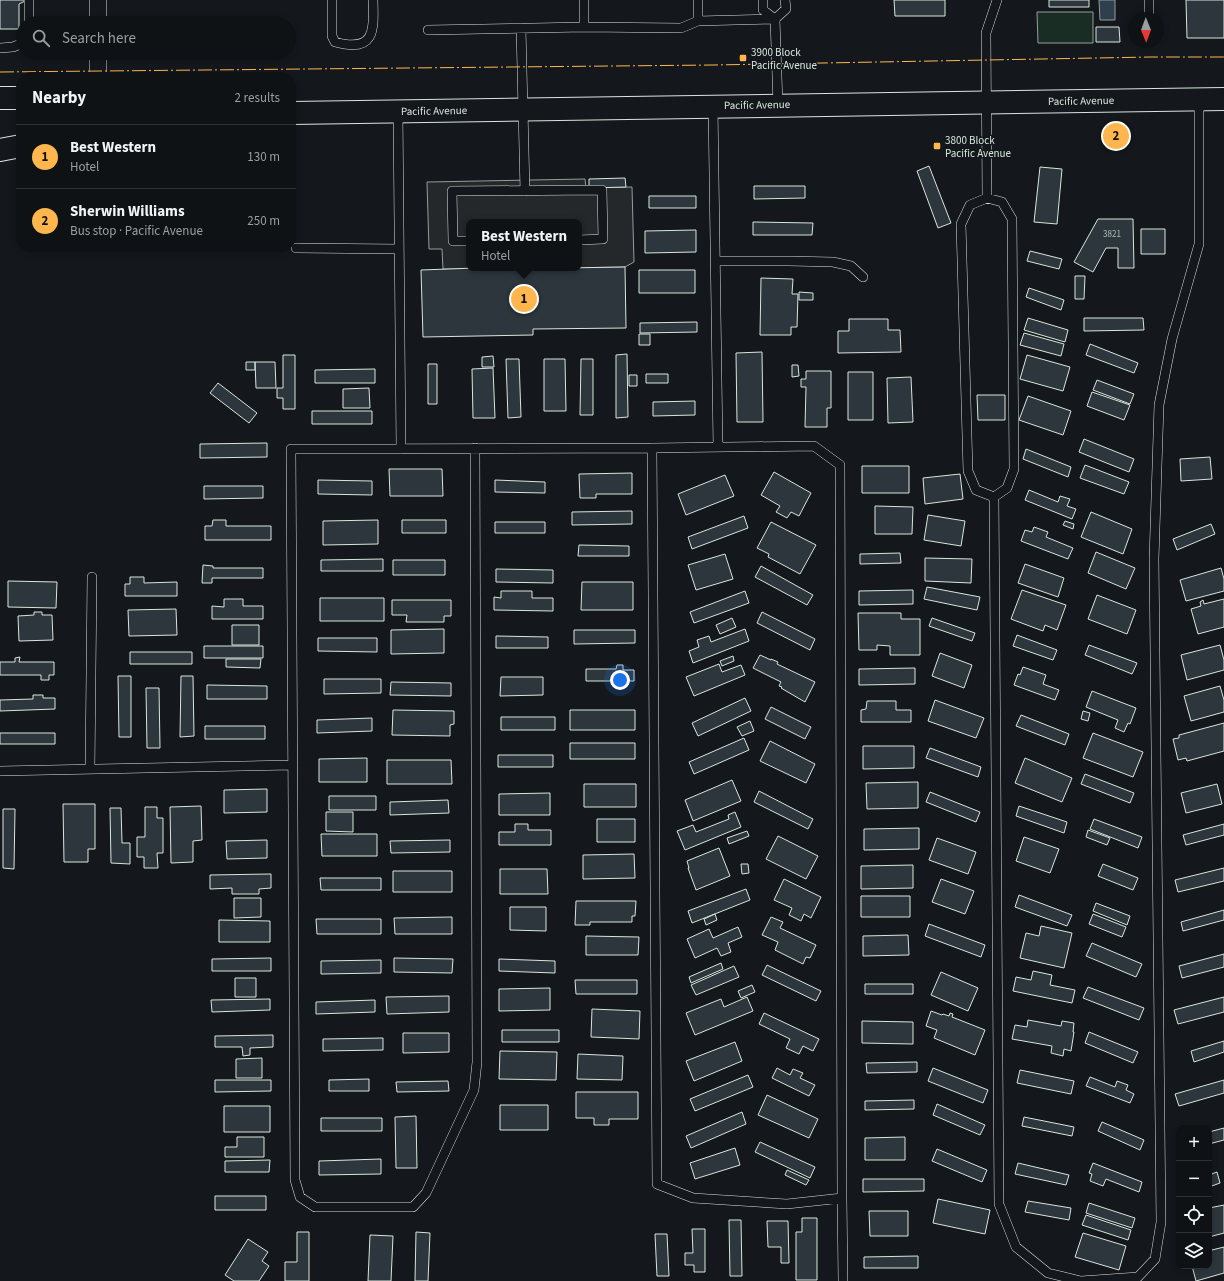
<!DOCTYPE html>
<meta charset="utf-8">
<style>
:root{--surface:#0f1215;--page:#181b1e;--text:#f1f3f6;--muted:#9b9ea0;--line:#2f3234;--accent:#ffb74d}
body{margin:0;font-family:"Source Sans 3",sans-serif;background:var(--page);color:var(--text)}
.controls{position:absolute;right:12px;bottom:12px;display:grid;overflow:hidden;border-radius:8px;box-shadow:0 2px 6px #0003}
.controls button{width:36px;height:36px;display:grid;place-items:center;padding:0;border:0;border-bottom:1px solid var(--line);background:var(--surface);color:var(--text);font:20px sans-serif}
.compass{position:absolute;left:1128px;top:12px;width:36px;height:36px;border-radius:50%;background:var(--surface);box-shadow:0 2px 6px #0003;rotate:179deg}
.you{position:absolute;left:620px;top:680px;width:14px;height:14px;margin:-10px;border:3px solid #fff;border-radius:50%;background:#1a73e8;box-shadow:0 0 0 6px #1a73e833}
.badge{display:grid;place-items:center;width:26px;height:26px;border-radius:50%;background:var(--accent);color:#111;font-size:13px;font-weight:700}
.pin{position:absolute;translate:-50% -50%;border:2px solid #fff;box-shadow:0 1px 4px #0006}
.popup{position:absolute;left:466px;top:219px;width:116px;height:52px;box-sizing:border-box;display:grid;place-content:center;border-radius:8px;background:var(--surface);filter:drop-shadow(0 1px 3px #0005);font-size:13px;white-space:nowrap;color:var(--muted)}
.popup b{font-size:15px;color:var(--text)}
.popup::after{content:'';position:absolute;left:50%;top:100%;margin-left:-8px;border:8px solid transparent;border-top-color:var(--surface)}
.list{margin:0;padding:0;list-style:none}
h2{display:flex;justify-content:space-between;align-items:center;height:52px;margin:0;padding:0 16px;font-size:17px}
h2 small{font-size:13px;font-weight:400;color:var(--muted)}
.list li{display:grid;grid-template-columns:26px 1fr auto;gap:12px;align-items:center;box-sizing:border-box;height:64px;padding:0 16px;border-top:1px solid var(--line)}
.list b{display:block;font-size:15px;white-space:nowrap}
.list p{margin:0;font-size:13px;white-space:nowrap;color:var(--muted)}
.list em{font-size:13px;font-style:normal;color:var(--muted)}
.icon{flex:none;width:22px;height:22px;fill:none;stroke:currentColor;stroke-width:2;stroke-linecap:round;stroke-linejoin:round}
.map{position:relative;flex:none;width:1224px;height:1281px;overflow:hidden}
.search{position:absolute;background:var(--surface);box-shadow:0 2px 6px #0003;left:16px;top:16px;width:280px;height:44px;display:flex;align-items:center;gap:10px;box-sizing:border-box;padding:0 14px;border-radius:22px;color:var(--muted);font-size:15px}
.panel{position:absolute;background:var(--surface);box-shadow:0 2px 6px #0003;left:16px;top:72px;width:280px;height:180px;border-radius:16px}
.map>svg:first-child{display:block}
.green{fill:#1a2d24;stroke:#939e99}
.parking{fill:#24282b;stroke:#939e99}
.water{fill:#2f3f4d;stroke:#939e99}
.building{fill:#2c363c;stroke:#d8e6dc}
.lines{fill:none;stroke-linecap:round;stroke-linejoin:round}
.lane-casing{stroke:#d8e6dc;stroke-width:10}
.street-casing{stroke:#d8e6dc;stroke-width:18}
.highway-casing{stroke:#d8e6dc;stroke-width:24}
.lane{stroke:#14181c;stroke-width:9}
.street{stroke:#14181c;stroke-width:17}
.highway{stroke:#14181c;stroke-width:22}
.power{stroke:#ffb74d;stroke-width:1;stroke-dasharray:14 3 2 3;stroke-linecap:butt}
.poi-dot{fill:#ffb74d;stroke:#14181c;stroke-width:1.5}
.labels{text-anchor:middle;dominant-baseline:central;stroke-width:3;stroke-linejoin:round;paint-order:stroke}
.number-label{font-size:9px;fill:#adbab4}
.poi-label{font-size:11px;fill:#d8e6dc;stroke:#14181c;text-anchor:start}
.street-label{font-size:11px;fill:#d8e6dc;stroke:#14181c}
</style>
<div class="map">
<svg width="1224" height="1281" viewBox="0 0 1224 1281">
<rect width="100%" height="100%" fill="#14181c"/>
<path class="green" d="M1037,12h56v31h-55z"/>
<path class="parking" d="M585,179l1,9 46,-1 2,75 -9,5 -123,2v-1h77v-46h-110v46l6,1h-32l-1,-20h-13l-2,-67z"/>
<path class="water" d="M1099,0h16v20h-15z"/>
<path class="building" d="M0,0h27l-8,4v25h-19z
M894,0h51v16h-50z
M1049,0h40v7h-40z
M1186,0h38v38h-37z
M1096,27h23l1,15h-24z
M929,166l22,57 -13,5 -21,-57z
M1040,167l22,2 -5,55 -23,-2z
M625,178l1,9 -37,1v-9z
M754,186h51v12l-51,1z
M649,196h47v12h-47z
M1098,219h35l1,49h-16v-20h-12l-13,24 -19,-10z
M753,222l60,1 -1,12h-59z
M1141,229h24v25h-24z
M696,230v22l-51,1v-22z
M1030,251l32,8 -3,10 -32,-8z
M625,267l1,61 -93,1v6l-110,2 -2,-67 54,-2h27v1z
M639,270h56v23h-56z
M1075,276h10l-1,23h-9z
M761,278l32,1 -1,15h6l-1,33h-6v8h-31z
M1029,288l35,12 -3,10 -35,-13z
M799,292l14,1v7h-14z
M1028,318l40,12 -3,12 -41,-12z
M1084,318h59l1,12 -60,1z
M849,319h39v11h12l1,22 -63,1v-22h11z
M697,322v10l-57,1v-10z
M1024,333l40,11 -3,12 -41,-11z
M639,334h11v11h-11z
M1090,344l48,19 -4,10 -48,-18z
M762,352l1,70h-26l-1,-69z
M627,354l1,63 -12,1v-63z
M283,355h12v54h-12v-11h-6v-10h6z
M1027,355l43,12 -7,24 -43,-12z
M493,356l1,11h-12v-10z
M506,359h13l2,58 -13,1z
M544,359h21l1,52h-22z
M581,359h12v56h-13z
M246,362h9v8h-9z
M255,362h20l1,26h-20z
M428,364h9v40h-9z
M792,365h6l1,11 -7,1z
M493,368l2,50h-22l-1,-49z
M375,369v14h-60v-13z
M806,371h25v37h-4v19h-22l1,-40h-5v-8h5z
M848,372h25v48h-25z
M646,374h22v9h-22z
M629,375h8v11h-8z
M911,377l2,45 -25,1 -1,-45z
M1097,380l37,14 -4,10 -37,-14z
M218,383l39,30 -8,10 -39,-30z
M369,388l1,20h-27v-19z
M1092,392l38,13 -6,15 -37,-14z
M977,395h28v25h-27z
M1028,396l43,15 -8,24 -44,-15z
M695,401v14l-42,1v-14z
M312,411h60v13h-60z
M1084,439l50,20 -5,13 -50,-20z
M267,443v14l-67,1v-14z
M1026,449l45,18 -3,10 -45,-18z
M1210,457l2,22 -31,2 -1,-22z
M1085,465l44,17 -5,12 -44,-16z
M862,466h47v27h-47z
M389,469h53l1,27h-53z
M774,472l37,21 -12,23 -8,-4 -4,6 -11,-6 4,-6 -19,-11z
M632,473v21h-36v4h-16l-1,-24z
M960,474l3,25 -38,5 -2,-26z
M725,475l9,21 -48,19 -8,-21z
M318,480l54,1v14l-54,-1z
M495,480l50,2v11l-50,-1z
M204,486h59v12l-59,1z
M1029,490l29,12 2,-6 10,3 -3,7 9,3 -4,10 -47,-19z
M875,506l38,1 -1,27h-37z
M632,511v13l-60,1v-13z
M1091,512l41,17 -9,25 -42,-17z
M928,515l37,6 -4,25 -37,-6z
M744,516l4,12 -56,21 -4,-12z
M213,520h13v6h45v14h-66v-14h7z
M378,520v24l-55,1v-24z
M402,520h44v13h-44z
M1065,521l9,3 -1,5 -10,-4z
M495,522h50v11h-50z
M771,522l45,23 -16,29 -32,-17 1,-3 -12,-6z
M1211,524l4,10 -38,16 -4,-11z
M1034,527l14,5 -2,5 27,11 -5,11 -47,-18 4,-11 7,2z
M579,545l50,1v10h-51z
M1096,552l39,16 -9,21 -38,-16z
M900,553l1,10 -41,1v-10z
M725,554l8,25 -37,11 -8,-25z
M925,558l47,1 -1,24 -46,-2z
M383,559v12h-62v-11z
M393,560h52v15h-52z
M1025,564l39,14 -6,19 -40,-14z
M203,565l10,1v2h50v10h-51v5h-10z
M761,566l52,29 -6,10 -52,-28z
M1221,568l3,11v12l-38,10 -6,-21z
M496,569l57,1v13l-57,-1z
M130,577h14v6l33,-1v14h-52v-12h5z
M8,581l49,1 -1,26 -48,-1z
M582,582h51v28h-52z
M927,587l53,10 -3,13 -53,-11z
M913,590v14l-54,1v-14z
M1022,590l44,15 -9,25 -12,-5 -2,6 -32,-12z
M501,591h31v7h21v13l-59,-1v-13l7,1z
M745,591l4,12 -55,20 -4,-11z
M1097,595l39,15 -9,24 -39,-15z
M320,598h64v23h-64z
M224,599h19v7h20v13h-51v-13l12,1z
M1224,599v28l-26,7 -7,-25 10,-3 -1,-4 3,-2 1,4z
M392,600h59v16h-7v6h-38l1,-7h-15z
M176,609l1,26 -48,1 -1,-26z
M34,612h8v3h10l1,25 -34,1 -1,-25 16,-1z
M762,612l53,27 -5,11 -53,-27z
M858,613h43v6h19v36h-30v-9l-13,-1v5h-18z
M732,618l4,9 -16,7 -4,-9z
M932,618l43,15 -3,8 -43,-15z
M232,625h27v20h-27z
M444,629v24l-53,1v-24z
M745,629l4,12 -56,22 -4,-12 10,-4 -2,-7 12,-4 2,6z
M574,630h61v13l-61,1z
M1017,635l40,15 -4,10 -40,-14z
M496,636l52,1v11h-52z
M318,638h59v14l-59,-1z
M1089,645l48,18 -5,11 -47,-19z
M1220,645l4,15v10l-37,10 -6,-25z
M204,646h59v12h-59z
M130,652h62v12h-62z
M940,653l32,12 -8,23 -32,-12z
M760,655l11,5v-1l7,3 -1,2 38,18 -10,20 -24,-14 1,-1 -3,-1 2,-4 -28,-14z
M733,656l1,5 -12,5 -2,-5z
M20,657l-1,5h35v13h-5v5h-8v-5h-41v-13h15v-4z
M226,659h35l-1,9 -34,-1z
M719,664l3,8 19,-7 4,10 -51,21 -8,-19z
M617,665h6v5h11v11h-48v-12h30z
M1023,667l23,8 -3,9 16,6 -4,10 -41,-15 4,-11 2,1z
M915,668v16l-56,1v-16z
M118,676h13v61h-12z
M181,676h12l1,60 -14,1z
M501,677h42v18l-43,1z
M324,679h57v14l-57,1z
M391,682l60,1v13l-61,-1z
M207,685l60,1v13h-60z
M1220,686l4,14v12l-33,9 -7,-25z
M146,688h13l1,60h-13z
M1092,691l44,17 -6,16 -2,-1 -4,9 -9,-4 3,-8 -32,-13z
M33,695h10v3h12v11l-55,2v-11l33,-1z
M745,698l6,13 -53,25 -6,-13z
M935,700l49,18 -8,20 -48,-17z
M867,701h29v9h15v12h-50v-12l5,-1z
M771,707l40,20 -6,12 -40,-20z
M393,710l61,1v13l-4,1v11l-58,-1z
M570,710h65v20h-65z
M1083,711l7,2 -2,8 -7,-2z
M1021,715l48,19 -4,11 -49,-19z
M501,717h54v13h-54z
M372,718v13l-55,2v-13z
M750,721l4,10 -12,5 -5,-9z
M1224,723v28l-37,10 -1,-3 -8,2 -5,-21 6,-1v-3z
M205,726h60v13h-60z
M0,733h55v11h-55z
M1093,733l50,19 -10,25 -50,-19z
M744,738l5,12 -55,24 -5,-12z
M770,741l45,23 -9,19 -46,-22z
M570,743h65v16h-65z
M863,746h51v22l-51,1z
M930,748l51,19 -3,10 -52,-19z
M498,755h55v12h-55z
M367,758v24h-48v-23z
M1025,758l47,20 -10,24 -47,-19z
M387,760h64l1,24h-65z
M1085,774l49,19 -4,10 -49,-19z
M732,780l9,21 -48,20 -8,-21z
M918,782v26l-51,1 -1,-26z
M584,784h52v23h-52z
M1217,784l5,20 -36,9 -5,-20z
M267,789v23l-43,1v-23z
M759,791l54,28 -5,10 -54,-27z
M930,792l50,20 -4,10 -50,-20z
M550,793v22h-51v-21z
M329,796h47v14h-47z
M448,800l1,13 -59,2v-13z
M63,804h32v45h-7v13h-24z
M201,806l1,34 -9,1v21l-22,1 -1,-56z
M1019,806l48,16 -3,11 -48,-17z
M145,807h12v11h6v35h-6l1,15h-14v-11h-7v-20h8z
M110,808h11l1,35h8v21l-19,-1z
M3,809h12l-1,60 -11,-1z
M326,812h27v20l-27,-1z
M735,812l6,15 -56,23 -8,-19 16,-6 3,7 33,-13 -1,-4z
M597,819h38v23h-38z
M1094,819l48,18 -4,11 -48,-19z
M515,824h13v6h23v15h-52v-13h16z
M1224,824v11l-38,10 -3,-10z
M919,828v21l-55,1v-21z
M1088,830l22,8 -3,7 -21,-8z
M747,831l2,5 -20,8 -2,-6z
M321,834h56v22h-55z
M778,836l40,20 -12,23 -40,-20z
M1024,837l35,12 -9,24 -34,-12z
M937,838l39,14 -8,22 -39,-14z
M267,840v18l-40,1 -1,-18z
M450,840v12l-59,1 -1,-12z
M719,848l11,28 -34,14 -8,-22h1l-2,-7z
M634,854l1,24 -52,1v-24z
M741,864h7l1,9 -7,1z
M1103,864l35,14 -5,12 -35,-14z
M913,865v23l-52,1v-23z
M1224,868v13l-46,11 -3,-12z
M500,869h47l1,25h-48z
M393,871h59v21h-59z
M271,874v14l-12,1v5h-27v-6l-22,1v-14z
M320,878h61v12h-60z
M784,879l37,18 -10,21 -7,-4 -3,7 -12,-6 3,-7 -18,-8z
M941,879l33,12 -9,23 -33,-12z
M746,889l4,11 -58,23 -4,-12z
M1019,895l53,20 -5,11 -52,-19z
M861,896h49v21h-49z
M234,898h27v19l-27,1z
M576,901h60l-1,15h-3v6h-42v3h-15z
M1096,903l34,13 -3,9 -34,-14z
M510,907h36v24l-36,-1z
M1224,910v10l-41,11 -2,-9z
M715,914l2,6 -11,5 -2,-6z
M1093,914l33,13 -4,10 -33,-13z
M452,917v17h-57l-1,-16z
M771,917l12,5 -3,6 36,17 -6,13 -4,-1 -3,7 -28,-14 3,-8 -16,-7z
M316,919h65v15h-64z
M219,920l51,1v21h-51z
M929,924l56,21 -4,12 -56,-21z
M1041,926l31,7 -8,35 -44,-10 6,-25 13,3z
M738,927l4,10 -14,6 3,9 -10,4 -4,-8 -22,10 -8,-19 22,-10 4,9z
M908,935l1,20 -46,1v-20z
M586,936l53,1 -1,18h-52z
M1092,943l50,21 -6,13 -50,-21z
M1224,954v13l-42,11 -3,-12z
M271,958v13h-59v-12z
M394,958l59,1 -1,14 -58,-1z
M499,959l56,2v12l-56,-2z
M381,960v13l-60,1v-13z
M721,963l2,6 -32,14 -2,-6z
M767,965l54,26 -5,10 -54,-26z
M734,966l5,11 -43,18 -5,-10z
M1033,971l19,4 -2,10 25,5 -3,13 -59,-12 3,-14 15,3z
M941,972l37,16 -10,23 -37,-16z
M235,978h21v19h-21z
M575,980h62v14h-61z
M865,984h48v10h-48z
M752,985l3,7 -14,6 -3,-7z
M1088,987l56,21 -5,12 -56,-22z
M550,988v22l-51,1v-22z
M449,996v16l-62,2 -1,-17z
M747,997l6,14 -58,24 -9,-22 35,-14 3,8z
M1224,997v15l-46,12 -4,-14z
M270,999v11l-58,2 -1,-12z
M375,1000v12l-59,2v-12z
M592,1009l48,2 -1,28 -48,-2z
M931,1011l11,4 1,-1 6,2 1,-3 3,1 -1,3 33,13 -10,25 -41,-17 3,-8 -11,-4z
M764,1013l55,26 -6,12 -10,-5 -4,8 -13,-6 4,-9 -31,-15z
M1028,1020l33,6 1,-5 12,2 -1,9h1l-3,19 -7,-2 -1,7 -12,-3 1,-7 -40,-7 3,-14 12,2z
M862,1021l51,1v22l-51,-1z
M502,1030h57v12h-57z
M1089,1032l49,20 -5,11 -48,-20z
M403,1033h46v19l-46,1z
M273,1035v12l-23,1v7l-7,1 -1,-9h-27v-11z
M383,1038v12l-60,1v-12z
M1224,1041v11l-30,10 -3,-11z
M735,1042l7,19 -48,20 -8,-20z
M500,1051l57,1 -1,28 -57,-1z
M578,1054l45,2 -1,24 -45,-1z
M262,1058v20h-26v-19z
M917,1062v10l-50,1 -1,-10z
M777,1068l13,7 3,-6 10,4 -3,5 15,7 -6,11 -37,-18z
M933,1068l55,22 -5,13 -55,-22z
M1020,1070l54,11 -3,13 -54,-11z
M748,1075l5,12 -58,24 -5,-12z
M1090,1077l25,10 2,-6 11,4 -2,5 8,4 -4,9 -44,-17z
M369,1079v12h-40v-11z
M215,1080h56v11l-56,1z
M1224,1080v13l-45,13 -4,-12z
M448,1081l1,10 -52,1 -1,-10z
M576,1092h62v27h-29v6h-15v-7h-18z
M767,1095l51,24 -9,19 -51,-23z
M914,1100v9l-49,1v-9z
M937,1104l48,21 -5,10 -47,-20z
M500,1105h48v25h-48z
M224,1106h46v26h-46z
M742,1112l4,12 -55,24 -5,-12z
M416,1116l1,52h-21l-1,-51z
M1024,1117l50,10 -2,9 -50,-10z
M321,1118h61v13h-61z
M1102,1122l42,18 -4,10 -42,-19z
M1224,1128v12l-15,4v-12z
M237,1137h27v20h-39v-10h12z
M905,1137v23h-40v-22z
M760,1142l55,25 -5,11 -55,-26z
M735,1148l5,17 -45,14 -5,-16z
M937,1149l50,21 -5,12 -50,-21z
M381,1159v15l-62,1v-14z
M270,1160l-1,12h-44v-11z
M1018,1163l51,12 -3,10 -51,-11z
M1093,1163l49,19 -3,10 -33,-13 -3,7 -13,-5 2,-7 -3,-1z
M787,1170l22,10 -3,5 -21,-10z
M1217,1172l3,11 -11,4v-12z
M863,1179h61v12l-61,1z
M215,1196h51v14h-51z
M938,1199l52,11 -5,24 -52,-11z
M1028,1201l43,7 -2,12 -44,-8z
M1089,1203l46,15 -3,10 -46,-15z
M1224,1205v28l-15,4v-29z
M869,1211h39v25h-38z
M1086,1215l45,15 -3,10 -46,-15z
M802,1218h15v62h-21v-48h6z
M729,1220h12l1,56h-12z
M767,1221h21l1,42h-8v-16h-13z
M692,1229h13v43h-11v-7h-9v-12h8z
M297,1232h12v49h-24v-19h12z
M416,1232l14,1 -2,48h-13z
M1083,1233l43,13 -7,24 -44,-13z
M655,1234h12l2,42h-12z
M370,1235l23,1 -2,45h-23z
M248,1239l20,13 -6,9 7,5 -10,15h-25l-9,-6z
M1209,1246h2l1,4 12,-3v26l-28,8 -4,-15h17z
M918,1256v12h-54v-11z"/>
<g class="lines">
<g class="lane-casing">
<path id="lane" d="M29,0v23
M332,0v36l3,6c40,11 39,-11 38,-42
M584,0v27l97,1 17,-7 77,-2 11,-10 -1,-9
M698,0v21
M763,0v10l12,9
M1149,0v18
M775,19l3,86
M521,28l4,163
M428,30l156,-3
M0,48l13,-1 10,-4
M713,106l5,341
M398,111l3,338
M987,198l15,4 10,17 2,250 -7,19 -13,9 -18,-7 -8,-19 -7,-247 9,-19z
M987,198l-1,-165 11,-33
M469,241h-16l-1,-50 150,-1 1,49 -24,1
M296,248l103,1
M715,261h74l44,1 18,4 12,11
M475,448l2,614 -3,28 -48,103 -13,14h-98l-15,-10 -5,-17 -4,-731 361,-1 162,-2 26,19 2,733 1,83
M652,448l5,736 36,14 94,6 55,-6
M994,497l5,707 17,43 32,26 33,8 57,-4 17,-18 6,-37 -7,-663 5,-154 13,-66 27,-95v-145
M90,769l2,-192
M0,771l293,-6"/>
</g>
<g class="street-casing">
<path id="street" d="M98,0v23
M98,53v24"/>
</g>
<g class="highway-casing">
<path id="highway" d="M0,98h21
M291,113l933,-14
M0,150l21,-4"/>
</g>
<use href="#lane" class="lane"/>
<use href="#street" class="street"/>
<use href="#highway" class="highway"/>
<path class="power" d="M0,72l714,-7 437,-8h73"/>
</g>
<g class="poi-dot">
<rect x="739" y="54" width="8" height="8" rx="2"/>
<rect x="933" y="142" width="8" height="8" rx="2"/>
</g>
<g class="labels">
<g class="number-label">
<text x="1112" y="234">3821</text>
</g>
<g class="poi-label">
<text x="751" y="52">3900 Block<tspan x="751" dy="13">Pacific Avenue</tspan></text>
<text x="945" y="140">3800 Block<tspan x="945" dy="13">Pacific Avenue</tspan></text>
</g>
<g class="street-label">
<text transform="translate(1081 101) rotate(-1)">Pacific Avenue</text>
<text transform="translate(757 105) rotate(-1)">Pacific Avenue</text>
<text transform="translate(434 111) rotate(-1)">Pacific Avenue</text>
</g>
</g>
</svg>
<div class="controls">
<button>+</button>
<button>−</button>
<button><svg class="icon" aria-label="locate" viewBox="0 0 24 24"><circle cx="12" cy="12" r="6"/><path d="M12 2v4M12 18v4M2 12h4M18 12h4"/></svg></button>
<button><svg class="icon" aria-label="layers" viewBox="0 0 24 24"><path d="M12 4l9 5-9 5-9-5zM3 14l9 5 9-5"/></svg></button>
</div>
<svg class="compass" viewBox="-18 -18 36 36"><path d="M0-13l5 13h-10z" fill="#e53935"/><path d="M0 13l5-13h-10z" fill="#9b9ea0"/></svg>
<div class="you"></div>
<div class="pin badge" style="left:524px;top:299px">1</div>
<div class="popup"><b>Best Western</b>Hotel</div>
<div class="pin badge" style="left:1116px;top:136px">2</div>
<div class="search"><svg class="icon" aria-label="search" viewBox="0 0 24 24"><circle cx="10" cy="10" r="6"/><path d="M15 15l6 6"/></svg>Search here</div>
<section class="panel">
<h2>Nearby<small>2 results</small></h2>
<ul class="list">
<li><span class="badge">1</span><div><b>Best Western</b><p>Hotel</p></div><em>130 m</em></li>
<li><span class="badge">2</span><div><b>Sherwin Williams</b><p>Bus stop · Pacific Avenue</p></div><em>250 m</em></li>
</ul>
</section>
</div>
